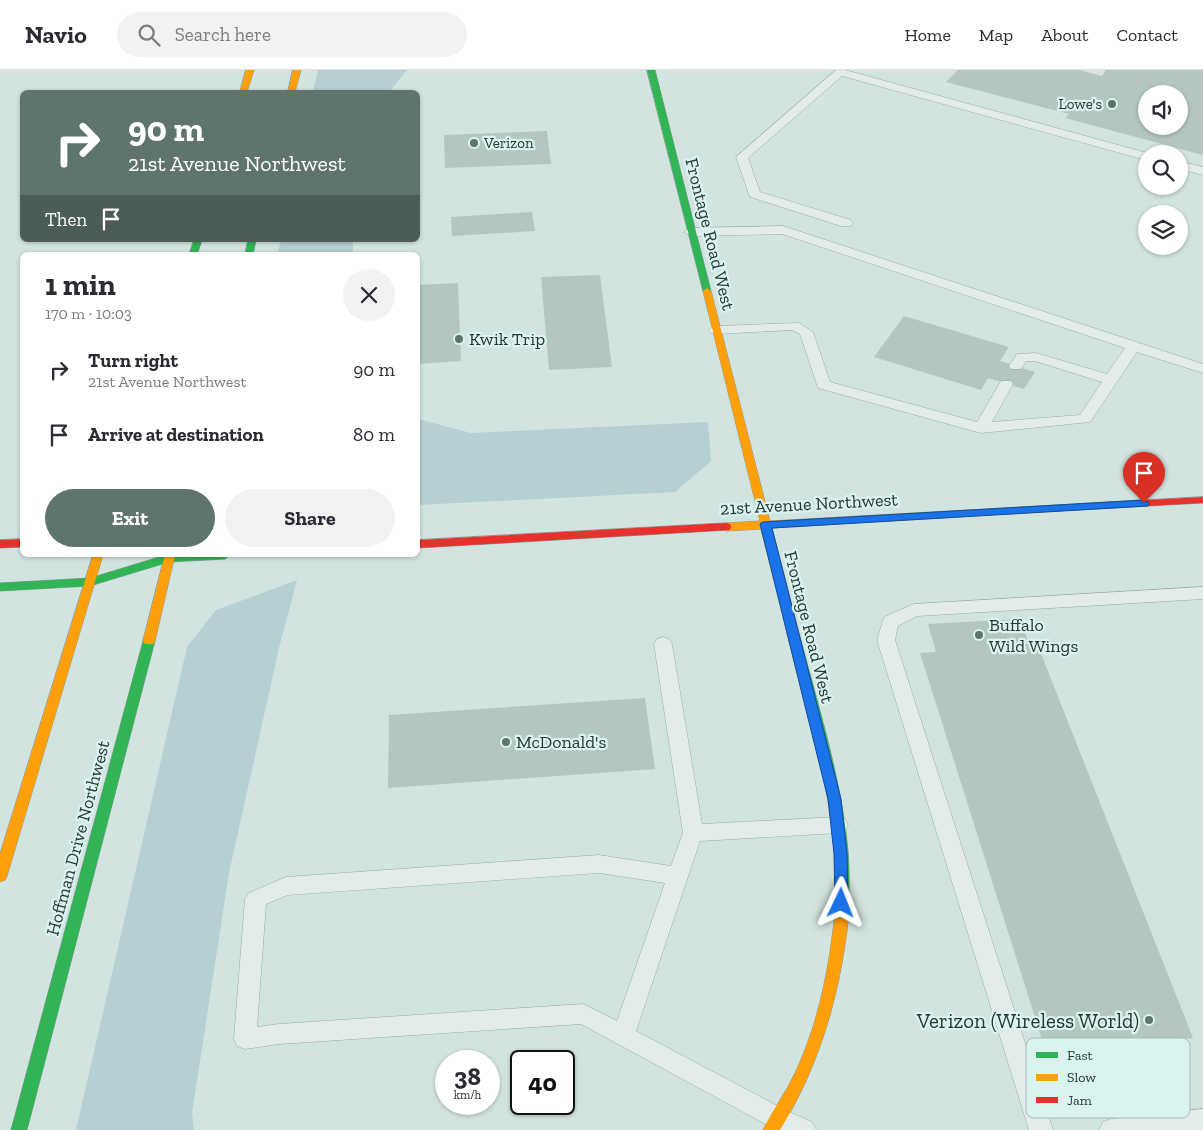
<!DOCTYPE html>
<meta charset="utf-8">
<style>
body{margin:0;font-family:"Zilla Slab",serif;background:#f2f2f3;color:#2b2b33;height:100vh;display:flex;flex-direction:column;font-size:19px;white-space:nowrap}
*{box-sizing:border-box;margin:0}
p{font-size:16px;color:#7c7c81}
.icon{flex:none;width:28px;height:28px;fill:none;stroke:currentColor;stroke-width:2;stroke-linecap:round;stroke-linejoin:round}
.map{position:relative;flex:1;overflow:hidden}
.details{position:absolute;left:20px;top:182px;width:400px;height:305px;display:flex;flex-direction:column;background:#fff;border-radius:8px;box-shadow:0 1px 4px #0004}
.details>*{flex:none}
.top-card{position:absolute;left:20px;top:20px;width:400px;height:152px;border-radius:8px;box-shadow:0 1px 4px #0004;background:#60746e;color:#fff;overflow:hidden}
.controls{position:absolute;left:1138px;top:15px;display:grid;gap:10px}
.controls a{display:grid;place-items:center;width:50px;height:50px;border-radius:50%;background:#fff;box-shadow:0 1px 4px #0004;font-size:25px}
.speed{position:absolute;left:435px;top:980px;display:flex;gap:10px;font-size:25px;font-weight:700;text-align:center}
.speed>*{display:grid;place-content:center;width:65px;height:65px;border-radius:50%;background:#fff;box-shadow:0 1px 4px #0004;line-height:1}
.speed small{font-size:12px;font-weight:400}
.speed .limit{border:2px solid #111;border-radius:8px;background:#fff;color:#111}
.pin{position:absolute;display:grid;place-items:center;width:42px;height:42px;color:#fff;margin:-51px -21px;border-radius:50% 50% 50% 0;rotate:-45deg;box-shadow:0 0 5px #0007}
.pin .icon{rotate:45deg}
.me{position:absolute;width:55px;margin:-28px;rotate:2deg;stroke-linejoin:round;filter:drop-shadow(0 0 4px #0008)}
.turn{display:flex;align-items:center;gap:18px;height:105px;padding:0 25px;font-size:22px}
.turn .icon{width:65px;height:65px;stroke-width:2.5}
.turn b{display:block;font-size:35px;line-height:42px}
.then{display:flex;align-items:center;height:48px;padding:0 25px;background:#0003;gap:10px;font-size:19px}
.round{display:grid;place-items:center;flex:none;width:52px;height:52px;border-radius:26px;background:#f2f2f3}
.summary{display:flex;align-items:center;justify-content:space-between;height:85px;padding:0 25px}
h1{font-size:30px;font-weight:700;line-height:38px}
.button{display:flex;gap:10px;margin-top:auto;padding:10px 25px}
.button a{flex:1;height:58px;border-radius:30px;background:#60746e;color:#fff;font-size:20px;font-weight:700;line-height:58px;text-align:center}
.button a+a{background:#f2f2f3;color:#2b2b33}
ul{padding:0;list-style:none}
li{display:flex;align-items:center;gap:15px;height:65px;padding:0 25px}
li div{flex:1}
li b{display:block;font-size:19px}
li em{font-style:normal}
header{display:flex;align-items:center;gap:30px;box-sizing:border-box;height:70px;padding:0 25px;background:#fff;border-bottom:1px solid #e1e1e2}
header strong{font-size:24px}
nav{display:flex;gap:28px;margin-inline-start:auto;font-size:18px}
.search{width:350px;height:45px;background:#f2f2f3;display:flex;align-items:center;gap:12px;box-sizing:border-box;padding:0 18px;border-radius:28px;color:#7c7c81;font-size:19px}
.map>svg:first-child{display:block}
.green{fill:#b6cfd3}
.building{fill:#b3c7c0;fill-rule:evenodd}
.lines{fill:none;stroke-linecap:round;stroke-linejoin:round}
.lane-casing{stroke:#9aaaa5;stroke-width:1}
.fast-casing{stroke:#8a9995;stroke-width:1}
.slow-casing{stroke:#8a9995;stroke-width:1}
.jam-casing{stroke:#8a9995;stroke-width:1}
.lane{fill:#e3eceb;fill-rule:evenodd}
.fast{fill:#30b455;fill-rule:evenodd}
.slow{fill:#ff9f0a;fill-rule:evenodd}
.jam{fill:#e5322d;fill-rule:evenodd}
.route{fill:#1a73e8;stroke:#114b97}
.poi-dot{fill:#60746e;stroke:#daf3ef;stroke-width:2}
.labels{text-anchor:middle;dominant-baseline:central;stroke-width:4.5;stroke-linejoin:round;paint-order:stroke}
.far-poi-label{font-size:15px;fill:#233830;stroke:#daf3ef;text-anchor:end}
.street-label{font-size:18px;fill:#233830;stroke:#daf3ef}
.poi-label{font-size:18px;fill:#233830;stroke:#daf3ef;text-anchor:start}
.near-poi-label{font-size:21px;fill:#233830;stroke:#daf3ef;text-anchor:end}
.key{fill:#daf3ef;stroke:#a3bbb6;stroke-width:1}
.key-label{font-size:14px;fill:#233830}
</style>
<header>
<strong>Navio</strong>
<div class="search"><svg class="icon" aria-label="search" viewBox="0 0 24 24"><circle cx="10" cy="10" r="6"/><path d="M15 15l6 6"/></svg>Search here</div>
<nav><a>Home</a><a>Map</a><a>About</a><a>Contact</a></nav>
</header>
<div class="map">
<svg width="1203" height="1060" viewBox="0 0 1203 1060">
<rect width="100%" height="100%" fill="#d2e4e0"/>
<path class="green" d="M318 0H407L389 22H313Z
M281 170H353V185H277Z
M418 349 471 363 708 352 711 391 675 422 418 435Z
M297 510 279 578 229 803 192 1043 194 1060H76L187 577 216 540Z"/>
<path class="building" d="M958 0H1079L1102 6 1106 0H1203V85L1065 48 1069 44 946 12ZM1146 24H1179V56H1146Z
M547 61 551 94 445 98 444 65Z
M532 142 535 161 452 166 451 147Z
M600 205 612 297 549 300 541 207Z
M458 213 461 291 418 294V215Z
M904 246 1009 277 1000 291 1035 302 1024 319 988 308 981 320 874 287Z
M1020 549 1030 576H1038L1193 968 1045 979 920 583 936 582 928 554Z
M645 628 655 699 388 718 389 645Z"/>
<g class="lines">
<defs>
<path id="lane" d="M836 0H845L1151 84H1146V90L1142 89 842 6 748 88 760 122 851 150 853 153 851 156H841L750 127 736 87Z
M1179 91 1203 97V105L1179 99Z
M783 156 1203 294V303L1137 282 1090 352 981 363 818 318 800 264 792 260 716 264 711 263 709 260 711 257 716 256 799 253 813 262 830 312 977 352 1001 311H1011L1013 314 992 352 1080 345 1102 312 1035 291H1026L1021 299H1011L1009 296 1017 284 1036 283 1107 304 1125 278 782 164 691 166 684 162 691 158Z
M1203 517V529L917 546 898 556 895 570 1053 1060H1029L877 570 884 547 914 534Z
M663 567 669 569 672 574 702 754 838 747 845 749 848 755 845 761 838 763 700 771 636 961 787 1041 812 1052 816 1060H778L771 1057 581 954 279 974 245 979 237 976 234 969 245 829 249 823 286 807 599 785 671 796 683 763 654 574 657 569ZM599 803 665 813 617 951 583 934 279 954 257 957 266 834 288 825Z
M1203 1039V1060H1099L1103 1052 1111 1049Z"/>
<path id="fast" d="M647 0H655L711 221 710 223H704L703 221Z
M194 170H202L197 185H189Z
M248 170H256L253 185H245Z
M166 485H230L225 489 169 492 90 516 0 521V513L90 508Z
M793 559 799 563C817 632 839 700 847 771 850 795 849 819 849 843L847 847 842 849 837 847 835 843C836 819 836 795 834 771 826 700 805 632 787 563Z
M149 567 153 568 155 571 27 1060H11L143 571 145 568Z"/>
<path id="slow" d="M246 0H254L247 22H240Z
M293 0H301L295 22H288Z
M707 218 711 221 770 451 1075 434 1080 437 1075 440 772 458 799 563 793 567 789 566 761 459 726 461 721 457 726 453 760 451 703 221Z
M93 485H103L7 806 5 810 0 812V784Z
M165 485H175L155 571 153 574H145L143 571Z
M842 837 847 839 849 843C841 921 821 993 780 1060H763C772 1040 786 1023 795 1003 819 952 829 898 835 843L837 839Z"/>
<path id="jam" d="M1203 427V433L1075 440 1070 437 1075 434Z
M726 453 730 454 731 457 730 460 418 478V470Z
M22 469V477L0 478V470Z"/>
</defs>
<use href="#lane" class="lane-casing"/>
<use href="#fast" class="fast-casing"/>
<use href="#slow" class="slow-casing"/>
<use href="#jam" class="jam-casing"/>
<use href="#lane" class="lane"/>
<use href="#fast" class="fast"/>
<use href="#slow" class="slow"/>
<use href="#jam" class="jam"/>
</g>
<path class="route" d="M1144 430 1149 433 1148 436 772 458 841 729 847 784 848 833 846 837 841 839 837 837 835 833 834 784 828 729 760 454 762 452Z"/>
<g class="poi-dot">
<circle cx="1112" cy="34" r="5"/>
<circle cx="474" cy="73" r="5"/>
<circle cx="459" cy="269" r="5"/>
<circle cx="979" cy="565" r="5"/>
<circle cx="506" cy="672" r="5"/>
<circle cx="1149" cy="950" r="5"/>
</g>
<g class="labels">
<g class="far-poi-label">
<text x="1102" y="34">Lowe's</text>
<text x="484" y="73" text-anchor="start">Verizon</text>
</g>
<g class="street-label">
<text transform="translate(710 164) rotate(76)">Frontage Road West</text>
<text transform="translate(809 434) rotate(-3)">21st Avenue Northwest</text>
<text transform="translate(809 557) rotate(76)">Frontage Road West</text>
<text transform="translate(78 768) rotate(-75)">Hoffman Drive Northwest</text>
</g>
<g class="poi-label">
<text x="469" y="269">Kwik Trip</text>
<text x="989" y="555">Buffalo<tspan x="989" dy="21">Wild Wings</tspan></text>
<text x="516" y="672">McDonald's</text>
</g>
<g class="near-poi-label">
<text x="1139" y="950">Verizon (Wireless World)</text>
</g>
</g>
<rect x="1026" y="968" width="164" height="80" rx="8" class="key"/>
<rect x="1036" y="982" width="22" height="6" fill="#30b455"/>
<rect x="1036" y="1004" width="22" height="7" fill="#ff9f0a"/>
<rect x="1036" y="1027" width="22" height="6" fill="#e5322d"/>
<g class="key-label">
<text x="1067" y="990">Fast</text>
<text x="1067" y="1012">Slow</text>
<text x="1067" y="1035">Jam</text>
</g>
</svg>
<div class="controls">
<a><svg class="icon" aria-label="sound" viewBox="0 0 24 24"><path d="M4 9h4l5-4v14l-5-4H4zM17 9q2 3 0 6"/></svg></a>
<a><svg class="icon" aria-label="search" viewBox="0 0 24 24"><circle cx="10" cy="10" r="6"/><path d="M15 15l6 6"/></svg></a>
<a><svg class="icon" aria-label="layers" viewBox="0 0 24 24"><path d="M12 4l9 5-9 5-9-5zM3 14l9 5 9-5"/></svg></a>
</div>
<div class="speed"><div>38<small>km/h</small></div><div class="limit">40</div></div>
<div class="pin" style="left:1144px;top:433px;background:#d93025"><svg class="icon" aria-label="arrive" viewBox="0 0 24 24"><path d="M6 21V4h12l-3 4 3 4H6"/></svg></div>
<svg class="me" style="left:841px;top:833px" viewBox="-20 -20 40 40"><path d="M0-17L14 15 0 8-14 15z" fill="#1a73e8" stroke="#fff" stroke-width="4"/></svg>
<div class="top-card">
<div class="turn"><svg class="icon" aria-label="right" viewBox="0 0 24 24"><path d="M7 20v-9h11M14 6l5 5-5 5"/></svg><div><b>90 m</b>21st Avenue Northwest</div></div>
<div class="then">Then<svg class="icon" aria-label="arrive" viewBox="0 0 24 24"><path d="M6 21V4h12l-3 4 3 4H6"/></svg></div>
</div>
<section class="details">
<div class="summary"><div><h1>1 min</h1><p>170 m · 10:03</p></div><a class="round"><svg class="icon" aria-label="close" viewBox="0 0 24 24"><path d="M6 6l12 12M18 6L6 18"/></svg></a></div>
<ul>
<li><svg class="icon" aria-label="right" viewBox="0 0 24 24"><path d="M7 20v-9h11M14 6l5 5-5 5"/></svg><div><b>Turn right</b><p>21st Avenue Northwest</p></div><em>90 m</em></li>
<li><svg class="icon" aria-label="arrive" viewBox="0 0 24 24"><path d="M6 21V4h12l-3 4 3 4H6"/></svg><div><b>Arrive at destination</b></div><em>80 m</em></li>
</ul>
<div class="button"><a>Exit</a><a>Share</a></div>
</section>
</div>
